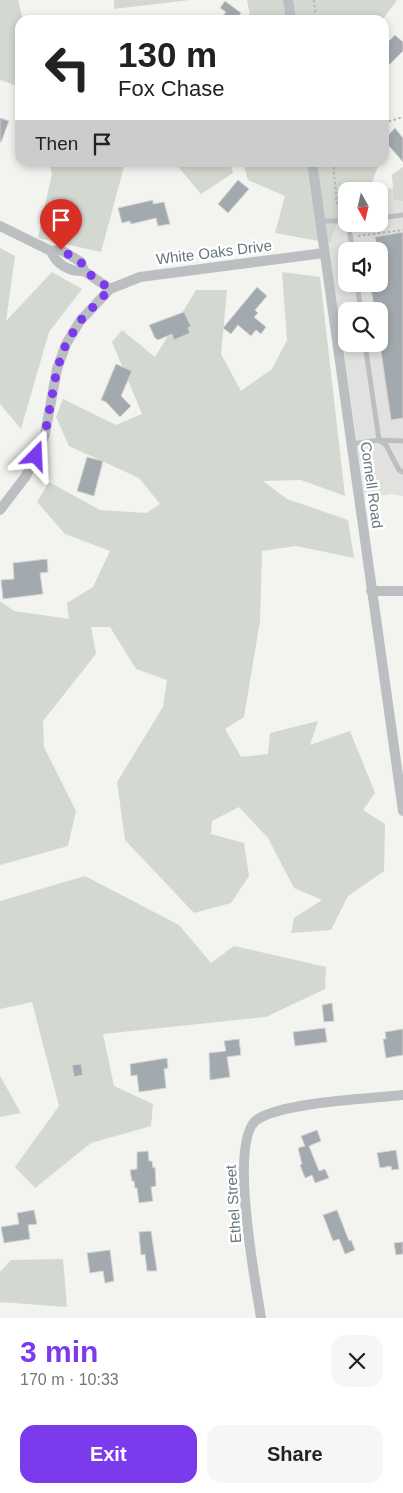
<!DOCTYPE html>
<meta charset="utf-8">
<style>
body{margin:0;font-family:Helvetica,sans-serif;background:#f6f6f6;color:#222;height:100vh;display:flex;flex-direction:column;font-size:19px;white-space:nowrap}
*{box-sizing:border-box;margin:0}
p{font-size:16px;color:#767676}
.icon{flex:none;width:28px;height:28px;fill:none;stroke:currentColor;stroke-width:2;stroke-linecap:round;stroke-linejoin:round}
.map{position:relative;height:1318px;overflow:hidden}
.sheet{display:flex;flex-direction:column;background:#fff;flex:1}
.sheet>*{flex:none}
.banner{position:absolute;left:15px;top:15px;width:374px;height:152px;border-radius:15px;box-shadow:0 2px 8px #0003;background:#fff;color:#222;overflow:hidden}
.needle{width:32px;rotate:172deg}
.controls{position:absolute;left:338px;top:182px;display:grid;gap:10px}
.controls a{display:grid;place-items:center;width:50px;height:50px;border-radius:10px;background:#fff;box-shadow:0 2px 8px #0003;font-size:25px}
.pin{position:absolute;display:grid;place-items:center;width:42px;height:42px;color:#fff;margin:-51px -21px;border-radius:50% 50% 50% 0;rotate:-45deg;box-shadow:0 0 5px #0007}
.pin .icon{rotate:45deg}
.me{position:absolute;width:55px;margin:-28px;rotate:21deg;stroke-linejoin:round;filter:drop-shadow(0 0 4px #0008)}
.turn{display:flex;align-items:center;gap:18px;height:105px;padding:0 20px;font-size:22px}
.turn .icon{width:65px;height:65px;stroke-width:2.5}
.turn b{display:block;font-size:35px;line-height:42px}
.then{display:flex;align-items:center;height:48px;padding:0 20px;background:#0003;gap:10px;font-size:19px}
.round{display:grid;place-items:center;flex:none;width:52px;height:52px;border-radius:15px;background:#f6f6f6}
.overview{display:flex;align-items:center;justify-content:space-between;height:85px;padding:0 20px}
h1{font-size:30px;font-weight:700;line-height:38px;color:#7c3aed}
.primary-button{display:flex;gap:10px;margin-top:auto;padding:10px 20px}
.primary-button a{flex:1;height:58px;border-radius:15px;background:#7c3aed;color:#fff;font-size:20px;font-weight:700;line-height:58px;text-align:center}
.primary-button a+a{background:#f6f6f6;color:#222}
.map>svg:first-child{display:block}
.built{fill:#e1e2e0;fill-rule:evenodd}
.green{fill:#d3d8d0}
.building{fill:#a3aaaf;stroke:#d5d4d3}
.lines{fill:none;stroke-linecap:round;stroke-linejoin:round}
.path{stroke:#b5b8ba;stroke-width:2;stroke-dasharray:2.5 2.5;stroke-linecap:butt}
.service{stroke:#bbbfc2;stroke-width:5}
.minor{stroke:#bbbfc2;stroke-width:10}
.route{stroke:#7c3aed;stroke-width:9;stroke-dasharray:0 16.2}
.labels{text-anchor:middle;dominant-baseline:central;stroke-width:5;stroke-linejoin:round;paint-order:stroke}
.street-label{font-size:15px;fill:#66757e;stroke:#fff}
</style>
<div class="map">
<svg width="403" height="1318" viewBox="0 0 403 1318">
<rect width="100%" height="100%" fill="#f3f3f0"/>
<path class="built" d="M403 187V496L391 494 365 498 322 198 346 195V224H379V191H371ZM346 251H379V284H346ZM346 311H379V344H346Z"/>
<path class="green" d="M0 0H18L23 20H20V87L0 80Z
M114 0H190L114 9Z
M247 0H396V2L382 20H251Z
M49 163H125L101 252 38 238 52 173Z
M175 163H230L233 173 201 194Z
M243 163H379L369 191H346V205L342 207 330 243 275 233 285 196 248 180Z
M403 167V201L394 200 392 175Z
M0 248 15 256 6 321 52 272 82 289 49 332 21 429 0 404Z
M282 272 320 277 345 496 301 480 263 481 287 499 348 520 354 558 296 546 262 551 260 621 244 717 225 729 241 757 268 754 270 733 318 721 310 745 350 731 375 793 363 810 385 824 384 871 348 896 331 930 291 933 294 918 322 900 294 888 268 838 239 807 212 821 211 834 244 843 249 876 231 903 194 913 125 840 117 782 163 707 167 680 136 669 110 627H91L96 654 43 721 44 747 76 811 68 846 0 865V601L14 611 69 619 67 603 93 587 110 551 65 534 37 502 49 482 100 510 146 513 160 504 139 478 69 446 56 417 63 399 116 425 142 414 112 342 122 330 155 357 196 290H227L221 354 241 391 272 369 287 340Z
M85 876 179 925 211 963 234 946 326 967 325 989 266 1017 103 1034 114 1086 153 1104 151 1126 91 1143 35 1188 15 1167 59 1106 32 1002 0 1009V901Z
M0 1076 21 1113 0 1117Z
M63 1259 67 1307 0 1302V1272L11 1260Z"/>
<path class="building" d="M225 1 241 13 235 20H220L226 12 220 8Z
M395 35 403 42V51L384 70V46Z
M0 118 9 121 1 142H0Z
M395 128 403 138V162L384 140Z
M238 180 249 189 228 213 218 204Z
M153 200V204L164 202 170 224 158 226 156 218 131 224 130 221 122 223 118 208Z
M403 232V418L391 420 379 338V311H375L370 284H379V251H377L375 237Z
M257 287 267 296 255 310 258 313 254 317 266 327 261 334 256 330 251 336 238 325 231 334 223 328Z
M184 312 191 326 188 328 190 333 174 340 172 334 158 340 155 338 149 325Z
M116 364 132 371 121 396 131 406 120 417 106 402 101 400Z
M87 457 103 461 94 496 77 491Z
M47 559 48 572 40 573 43 594 3 599 1 580 14 579 13 563Z
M332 1003 334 1021 324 1022 322 1005Z
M325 1028 327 1042 295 1046 293 1032Z
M403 1029V1055L386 1058 383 1039H386L385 1032Z
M239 1039 241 1055 227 1057 230 1077 210 1080 209 1053 226 1051 224 1041Z
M167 1058 168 1068 164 1069 166 1088 139 1092 137 1075 131 1076 130 1064Z
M81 1064 83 1075 74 1077 72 1065Z
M317 1130 321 1141 309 1146 319 1171 325 1169 329 1178 315 1183 312 1175 305 1178 300 1165 302 1164 298 1148 305 1146 301 1136Z
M396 1150 399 1169 392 1170 391 1166 380 1168 377 1153Z
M148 1151 149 1161H152L153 1168 155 1167 156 1186 151 1187 153 1201 139 1203 137 1188H135L134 1181H132L130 1170 137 1169V1152Z
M34 1210 37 1224 28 1225 30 1239 4 1243 1 1227 19 1224 17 1213Z
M337 1210 349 1241 351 1240 355 1250 345 1254 339 1239 333 1241 323 1215Z
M151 1231 157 1271H147L145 1254 141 1255 139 1232Z
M403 1242V1254L396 1255 394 1243Z
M110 1250 114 1281 105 1283 103 1271 90 1273 87 1253Z"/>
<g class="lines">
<path class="path" d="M314 0 316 20
M384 123 403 117
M333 162 337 205 346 209
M358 236 403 230"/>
<path class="service" d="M379 218 403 215
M320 221H346
M348 224 353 251
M357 284 361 311
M365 344 379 440 386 445 399 470 403 472
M352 444 379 440 403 441"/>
<path class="minor" d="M288 0 291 20
M312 162 403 811
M0 226 51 251 61 250 81 262 84 271 110 289
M51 251C56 264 69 272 84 271
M0 510 26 476 36 456 45 434 57 369 66 344 80 321 110 289 140 277 324 253
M371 591H403
M261 1318C256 1284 227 1137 258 1119 285 1102 368 1099 403 1095"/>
</g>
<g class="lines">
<path class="route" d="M36 456 45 434 57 369 66 344 80 321 110 289 84 270 81 262 61 250"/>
</g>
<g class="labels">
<g class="street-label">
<text transform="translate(214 252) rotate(-7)">White Oaks Drive</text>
<text transform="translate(372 485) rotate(82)">Cornell Road</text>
<text transform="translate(233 1204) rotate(-94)">Ethel Street</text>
</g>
</g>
</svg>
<div class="controls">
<a><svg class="needle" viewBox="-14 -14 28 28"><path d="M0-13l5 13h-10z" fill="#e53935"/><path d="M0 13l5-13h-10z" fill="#767676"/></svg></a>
<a><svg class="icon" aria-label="sound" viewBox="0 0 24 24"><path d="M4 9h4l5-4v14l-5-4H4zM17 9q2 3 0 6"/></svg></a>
<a><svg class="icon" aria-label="search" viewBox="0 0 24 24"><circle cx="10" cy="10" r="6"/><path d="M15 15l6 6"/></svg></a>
</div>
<div class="pin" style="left:61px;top:250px;background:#d93025"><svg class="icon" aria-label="arrive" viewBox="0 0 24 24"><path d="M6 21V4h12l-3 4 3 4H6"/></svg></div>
<svg class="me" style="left:36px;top:456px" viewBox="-20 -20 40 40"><path d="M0-17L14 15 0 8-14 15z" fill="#7c3aed" stroke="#fff" stroke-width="4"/></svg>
<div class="banner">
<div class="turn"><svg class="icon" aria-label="left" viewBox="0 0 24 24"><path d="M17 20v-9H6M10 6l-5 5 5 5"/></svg><div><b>130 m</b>Fox Chase</div></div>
<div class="then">Then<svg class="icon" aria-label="arrive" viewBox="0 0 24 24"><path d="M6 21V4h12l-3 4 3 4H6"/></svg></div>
</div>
</div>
<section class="sheet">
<div class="overview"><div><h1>3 min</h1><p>170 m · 10:33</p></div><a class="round"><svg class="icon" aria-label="close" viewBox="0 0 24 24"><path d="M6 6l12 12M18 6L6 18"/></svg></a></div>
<div class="primary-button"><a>Exit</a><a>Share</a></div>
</section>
